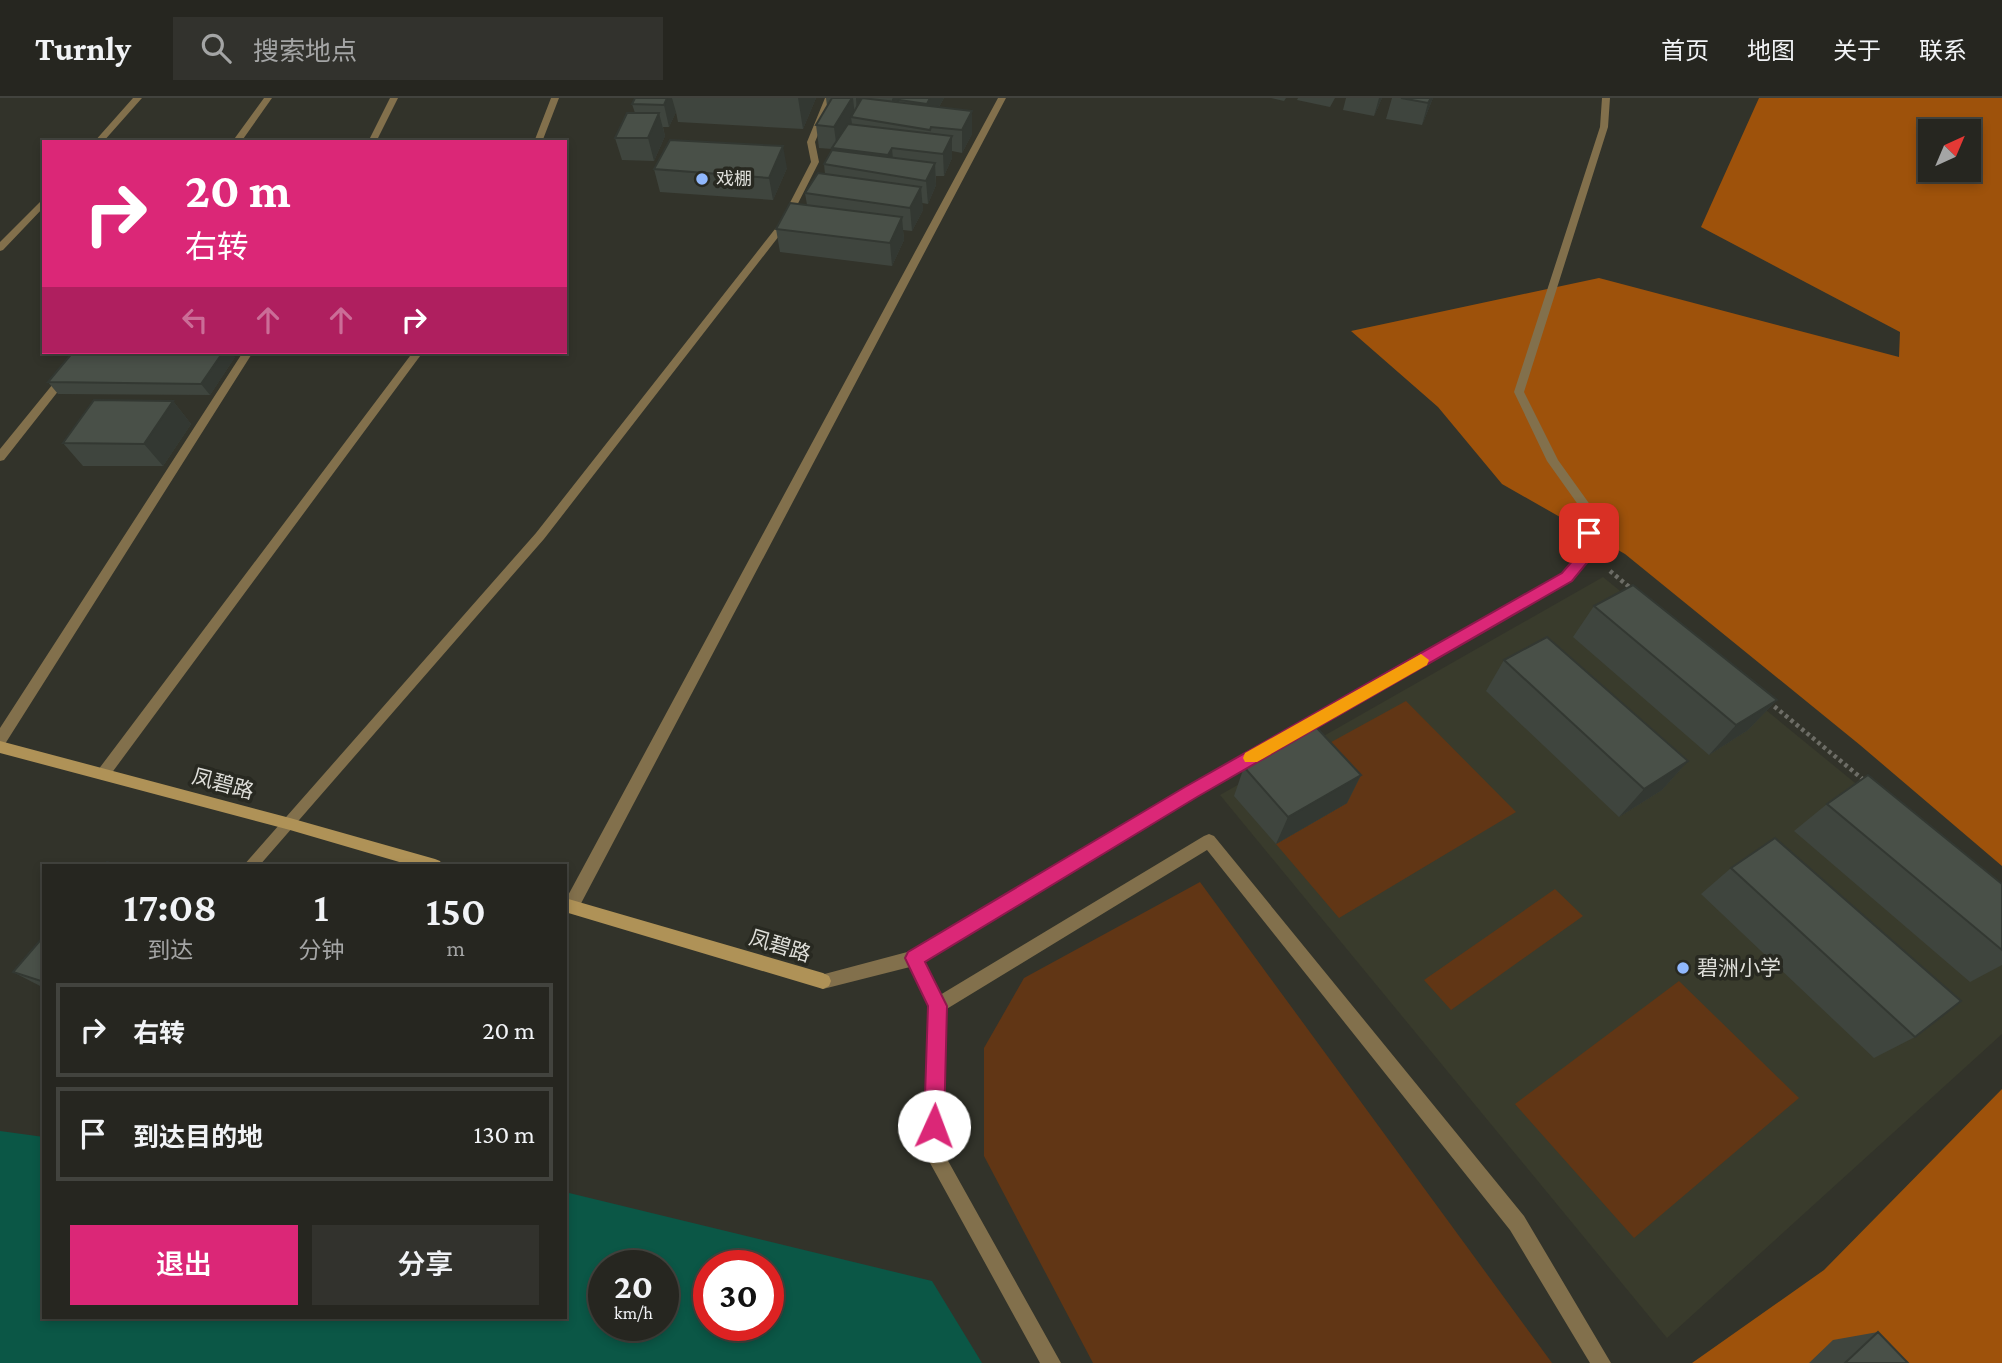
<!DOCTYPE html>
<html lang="zh">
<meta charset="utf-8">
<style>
body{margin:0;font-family:"Crimson Pro","Noto Sans SC",serif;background:#32322d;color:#f1f3f6;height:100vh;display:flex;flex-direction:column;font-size:26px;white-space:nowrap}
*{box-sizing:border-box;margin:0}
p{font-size:23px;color:#a4a5a5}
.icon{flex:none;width:38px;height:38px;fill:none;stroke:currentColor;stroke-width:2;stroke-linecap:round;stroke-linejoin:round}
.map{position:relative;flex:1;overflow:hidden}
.drawer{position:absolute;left:42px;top:766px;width:525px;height:455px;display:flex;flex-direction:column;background:#262620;border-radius:0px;box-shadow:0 4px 10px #0003,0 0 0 2px #42433e}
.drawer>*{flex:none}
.top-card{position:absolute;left:42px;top:42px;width:525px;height:214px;border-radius:0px;box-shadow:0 4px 10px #0003,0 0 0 2px #42433e;background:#db2777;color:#fff;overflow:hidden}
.needle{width:46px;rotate:44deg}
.controls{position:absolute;left:1918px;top:21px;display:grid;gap:14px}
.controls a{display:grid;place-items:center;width:63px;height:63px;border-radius:0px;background:#262620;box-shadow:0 4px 10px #0003,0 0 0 2px #42433e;font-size:35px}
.speed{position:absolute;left:588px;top:1152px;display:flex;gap:14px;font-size:35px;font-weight:700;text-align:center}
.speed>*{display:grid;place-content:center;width:91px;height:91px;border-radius:50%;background:#262620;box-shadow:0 4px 10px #0003,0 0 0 2px #42433e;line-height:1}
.speed small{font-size:18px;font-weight:400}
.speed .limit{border:10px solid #d22;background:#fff;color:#111}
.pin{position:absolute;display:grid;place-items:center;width:60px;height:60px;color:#fff;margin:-30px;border-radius:14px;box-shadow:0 4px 10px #0006}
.me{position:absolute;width:77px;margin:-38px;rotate:2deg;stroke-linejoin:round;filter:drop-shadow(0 0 5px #0008)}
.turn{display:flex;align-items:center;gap:24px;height:147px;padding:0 28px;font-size:32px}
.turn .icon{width:91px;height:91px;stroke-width:2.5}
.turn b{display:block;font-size:49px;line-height:60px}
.lanes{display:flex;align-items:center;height:66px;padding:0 28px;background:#0003;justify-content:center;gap:35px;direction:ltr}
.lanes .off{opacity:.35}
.eta{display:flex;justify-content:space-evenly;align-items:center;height:119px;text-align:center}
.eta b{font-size:42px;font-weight:600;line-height:49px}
.cta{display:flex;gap:14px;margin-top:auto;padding:14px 28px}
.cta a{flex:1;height:80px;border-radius:0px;background:#db2777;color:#fff;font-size:28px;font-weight:600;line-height:80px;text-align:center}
.cta a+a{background:#32322d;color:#f1f3f6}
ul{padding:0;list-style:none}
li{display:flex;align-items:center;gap:21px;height:94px;margin:0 14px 10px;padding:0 14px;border:4px solid #42433e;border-radius:0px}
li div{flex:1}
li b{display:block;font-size:26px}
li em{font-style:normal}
header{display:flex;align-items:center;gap:42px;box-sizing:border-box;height:98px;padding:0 35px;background:#262620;border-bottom:2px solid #42433e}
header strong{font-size:33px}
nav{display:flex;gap:38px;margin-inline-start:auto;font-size:24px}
.search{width:490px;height:63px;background:#32322d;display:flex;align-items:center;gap:18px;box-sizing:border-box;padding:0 24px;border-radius:0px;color:#a4a5a5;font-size:26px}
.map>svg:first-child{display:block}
.built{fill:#393b2c}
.green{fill:#613615}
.forest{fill:#9e520b;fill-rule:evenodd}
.water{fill:#0b5746;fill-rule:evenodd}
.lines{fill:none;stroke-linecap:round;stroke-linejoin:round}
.path{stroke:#6d6d66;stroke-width:4.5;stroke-dasharray:3.5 3.5;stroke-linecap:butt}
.service{fill:#82704c;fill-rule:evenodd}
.minor{fill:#82704c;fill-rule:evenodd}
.secondary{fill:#af9257;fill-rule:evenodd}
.wall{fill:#3f453e}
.shaded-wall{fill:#333832}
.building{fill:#495048;stroke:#333832;stroke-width:2}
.route{fill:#db2777;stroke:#8e194d;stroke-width:2}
.slow{fill:#f59e0b}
.poi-dot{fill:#90b8fd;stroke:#282921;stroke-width:2.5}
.labels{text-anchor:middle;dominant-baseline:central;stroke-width:7;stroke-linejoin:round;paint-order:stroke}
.far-poi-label{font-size:18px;fill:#dfdfda;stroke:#282921;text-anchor:start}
.street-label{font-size:21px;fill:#dfdfda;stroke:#282921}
.poi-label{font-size:21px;fill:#dfdfda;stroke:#282921;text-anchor:start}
</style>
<header>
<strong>Turnly</strong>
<div class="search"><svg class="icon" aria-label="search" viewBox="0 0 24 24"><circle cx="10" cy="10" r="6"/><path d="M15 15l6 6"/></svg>搜索地点</div>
<nav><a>首页</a><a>地图</a><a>关于</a><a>联系</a></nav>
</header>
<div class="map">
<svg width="2002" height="1265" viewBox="0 0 2002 1265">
<rect width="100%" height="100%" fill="#32332a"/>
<path class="built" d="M1603 479 2002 805V936L1667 1240 1220 697Z"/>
<path class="green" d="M1406 603 1516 714 1339 820 1276 746 1347 705 1304 659Z
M1200 784 1552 1265H1093L984 1058V950L1024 880Z
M1555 791 1583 818 1451 912 1424 882Z
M1679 883 1799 1000 1634 1140 1515 1006Z"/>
<path class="forest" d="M1759 0H2002V768L1860 647 1625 456 1502 386 1438 309 1351 233 1599 180 1899 259 1900 234 1701 129ZM1930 33H1969V72H1930Z
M2002 991V1265H1692L1824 1172Z"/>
<path class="water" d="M0 1033 44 1039V1220H565V1094L932 1183 982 1265H0ZM604 1167H663V1227H604ZM709 1167H768V1227H709Z"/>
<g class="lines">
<path class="path" d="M1610 473 1633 492
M1769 604 1865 683"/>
<path class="service" d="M133 0H142L103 44H94Z
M264 0H272L241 44H232Z
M390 0H398L376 44H368Z
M551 0H559L542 44H534Z
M998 0H1006L577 813 571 815 565 813V803Z
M44 100V109L3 152 0 153V144Z
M79 254H89L4 362 0 363V351Z
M243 254H253L5 646 0 648V630Z
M413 254H423L108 680 103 682 98 680 96 676 98 672Z"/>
<path class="minor" d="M825 0H833L815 44 819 64 786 129 544 441 259 768H243L536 435 779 126 811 64 807 44Z
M1602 0H1610L1608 29 1524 294 1558 362 1596 415 1594 455 1571 482 1196 698 924 863 940 897 1204 738 1209 736 1214 738 1524 1118 1611 1265H1590L1510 1132 1207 752 945 912 942 1052 1061 1265H1040L924 1054 929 908 910 869 823 891 817 888 815 883 817 878 911 853 1186 690 1563 476 1582 454 1584 415 1547 363 1514 294 1600 29Z"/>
<path class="secondary" d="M0 643 290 720 435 761 440 763 443 768H413L290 732 0 655Z
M565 800 823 875 829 878 831 883 829 888 823 891 565 814Z"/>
</g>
<path class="wall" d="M635 0H816L803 31 678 24 676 14 669 29H663L665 38 654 63 622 62 615 40 635 15 632 6Z
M826 0H944L939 9 972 36 962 55 952 53V60L944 78H936V87L928 106 922 105 923 112 912 133 903 132 904 142 892 168 780 154 776 131 807 107 805 95 825 76 824 66 832 51 819 50 816 27 827 8Z
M1271 0H1286L1284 3Z
M1298 0H1335L1330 9 1297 2Z
M1346 0H1382L1374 18 1343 12Z
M1392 0H1433L1422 27 1386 21Z
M787 70 773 102 660 94 654 71Z
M235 259 210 297 58 296 48 284Z
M173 303 191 326 163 368H83L63 345Z
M1594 508 1777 602 1748 632 1709 657 1573 539Z
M1504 562 1688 663 1662 692 1619 719 1486 593Z
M1244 669 1361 677 1347 705 1276 746 1234 698Z
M1827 706 2002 786V867L1970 884 1794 733Z
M1731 770 1915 939 1874 960 1701 796Z
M44 838V890L13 874Z
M1878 1234 1908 1265H1809L1833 1242Z"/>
<path class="shaded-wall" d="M667 0H672L676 14 669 29 664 7Z
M798 0H816L803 31Z
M852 0H853L855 19H851L852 26 837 52 834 29Z
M856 0H863L857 18Z
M893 0H907L899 2 900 14 894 24 892 1Z
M930 0H944L928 28 927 6Z
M1379 0H1382L1374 18Z
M1431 0H1433L1422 27 1428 5Z
M972 13V36L962 55V32Z
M659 15 665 38 654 63 648 40Z
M952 38V60L944 78 943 56Z
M783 48 787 70 773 102 769 80Z
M892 50 894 73 890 77 888 57Z
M935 65 936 87 928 106 926 83Z
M921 89 923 112 912 133 910 110Z
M902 119 904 142 892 168 890 145Z
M223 254H231L235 259 210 297 201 286Z
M173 303 191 326 163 368 144 346Z
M1777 602 1748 632 1709 657 1736 627Z
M1688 663 1662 692 1619 719 1644 691Z
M1361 677 1347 705 1276 746 1288 719Z"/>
<path class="building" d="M635 0H667L664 7 632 6Z
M832 0H852L834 29 816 27Z
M862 0 972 13 962 32 931 29 930 32 851 19Z
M900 0H930L927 6 899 2Z
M1401 0H1431L1428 5Z
M627 15H659L648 40H615Z
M848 26 952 38 943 56 892 50 888 57 832 50Z
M670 42 783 48 769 80 654 71Z
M832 52 935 65 926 83 824 66Z
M818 75 921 89 910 110 805 95Z
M790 105 902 119 890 145 776 131Z
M73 254H223L201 286 48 284Z
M94 302 173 303 144 346 63 345Z
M1633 487 1777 602 1736 627 1594 508Z
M1547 539 1688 663 1644 691 1504 562Z
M1316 629 1361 677 1288 719 1244 669Z
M1868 677 2002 786V852L1827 706Z
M1775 740 1961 903 1915 939 1731 770Z
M107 764 120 768H103Z
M44 838V884L13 874Z
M1878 1234 1908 1265H1845Z"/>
<path class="route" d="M1589 430 1596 435 1595 455 1572 483 1197 699 925 864 947 908 944 1028 941 1035 934 1038 927 1035 924 1028 928 908 905 860 908 854 1185 689 1562 475 1581 453 1582 435Z"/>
<path class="slow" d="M1421 556 1429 562 1427 567 1257 664H1245L1243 660 1245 655Z"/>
<g class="poi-dot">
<circle cx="702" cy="81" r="7"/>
<circle cx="1683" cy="870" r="7"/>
</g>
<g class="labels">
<g class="far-poi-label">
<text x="716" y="81">戏棚</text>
</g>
<g class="street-label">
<text transform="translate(223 686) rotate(15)">凤碧路</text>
<text transform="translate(780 848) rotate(17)">凤碧路</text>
</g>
<g class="poi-label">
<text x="1697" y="870">碧洲小学</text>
</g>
</g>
</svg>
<div class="controls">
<a><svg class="needle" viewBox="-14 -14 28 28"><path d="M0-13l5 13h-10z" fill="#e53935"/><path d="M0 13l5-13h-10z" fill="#a4a5a5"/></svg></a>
</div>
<div class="speed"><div>20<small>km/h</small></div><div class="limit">30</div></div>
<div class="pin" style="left:1589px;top:435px;background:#d93025"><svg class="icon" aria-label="arrive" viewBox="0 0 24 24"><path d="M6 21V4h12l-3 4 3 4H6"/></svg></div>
<svg class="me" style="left:934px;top:1028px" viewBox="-20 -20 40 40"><circle r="19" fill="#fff"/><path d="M0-13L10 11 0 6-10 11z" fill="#db2777"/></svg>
<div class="top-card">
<div class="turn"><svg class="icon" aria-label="right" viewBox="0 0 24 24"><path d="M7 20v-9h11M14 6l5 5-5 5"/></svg><div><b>20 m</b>右转</div></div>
<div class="lanes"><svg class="icon off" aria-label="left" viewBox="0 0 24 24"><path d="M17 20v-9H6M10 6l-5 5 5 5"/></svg><svg class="icon off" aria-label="ahead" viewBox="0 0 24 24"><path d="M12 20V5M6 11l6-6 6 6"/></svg><svg class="icon off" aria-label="ahead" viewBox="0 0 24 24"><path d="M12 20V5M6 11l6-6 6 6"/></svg><svg class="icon" aria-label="right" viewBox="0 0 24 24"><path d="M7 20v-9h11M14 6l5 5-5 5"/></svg></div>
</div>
<section class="drawer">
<div class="eta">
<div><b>17:08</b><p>到达</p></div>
<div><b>1</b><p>分钟</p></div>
<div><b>150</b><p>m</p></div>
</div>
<ul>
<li><svg class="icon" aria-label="right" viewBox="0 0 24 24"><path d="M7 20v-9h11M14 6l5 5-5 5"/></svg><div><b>右转</b></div><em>20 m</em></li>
<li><svg class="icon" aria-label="arrive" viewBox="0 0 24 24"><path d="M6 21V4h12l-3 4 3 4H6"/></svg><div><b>到达目的地</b></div><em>130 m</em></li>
</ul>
<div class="cta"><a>退出</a><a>分享</a></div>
</section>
</div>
